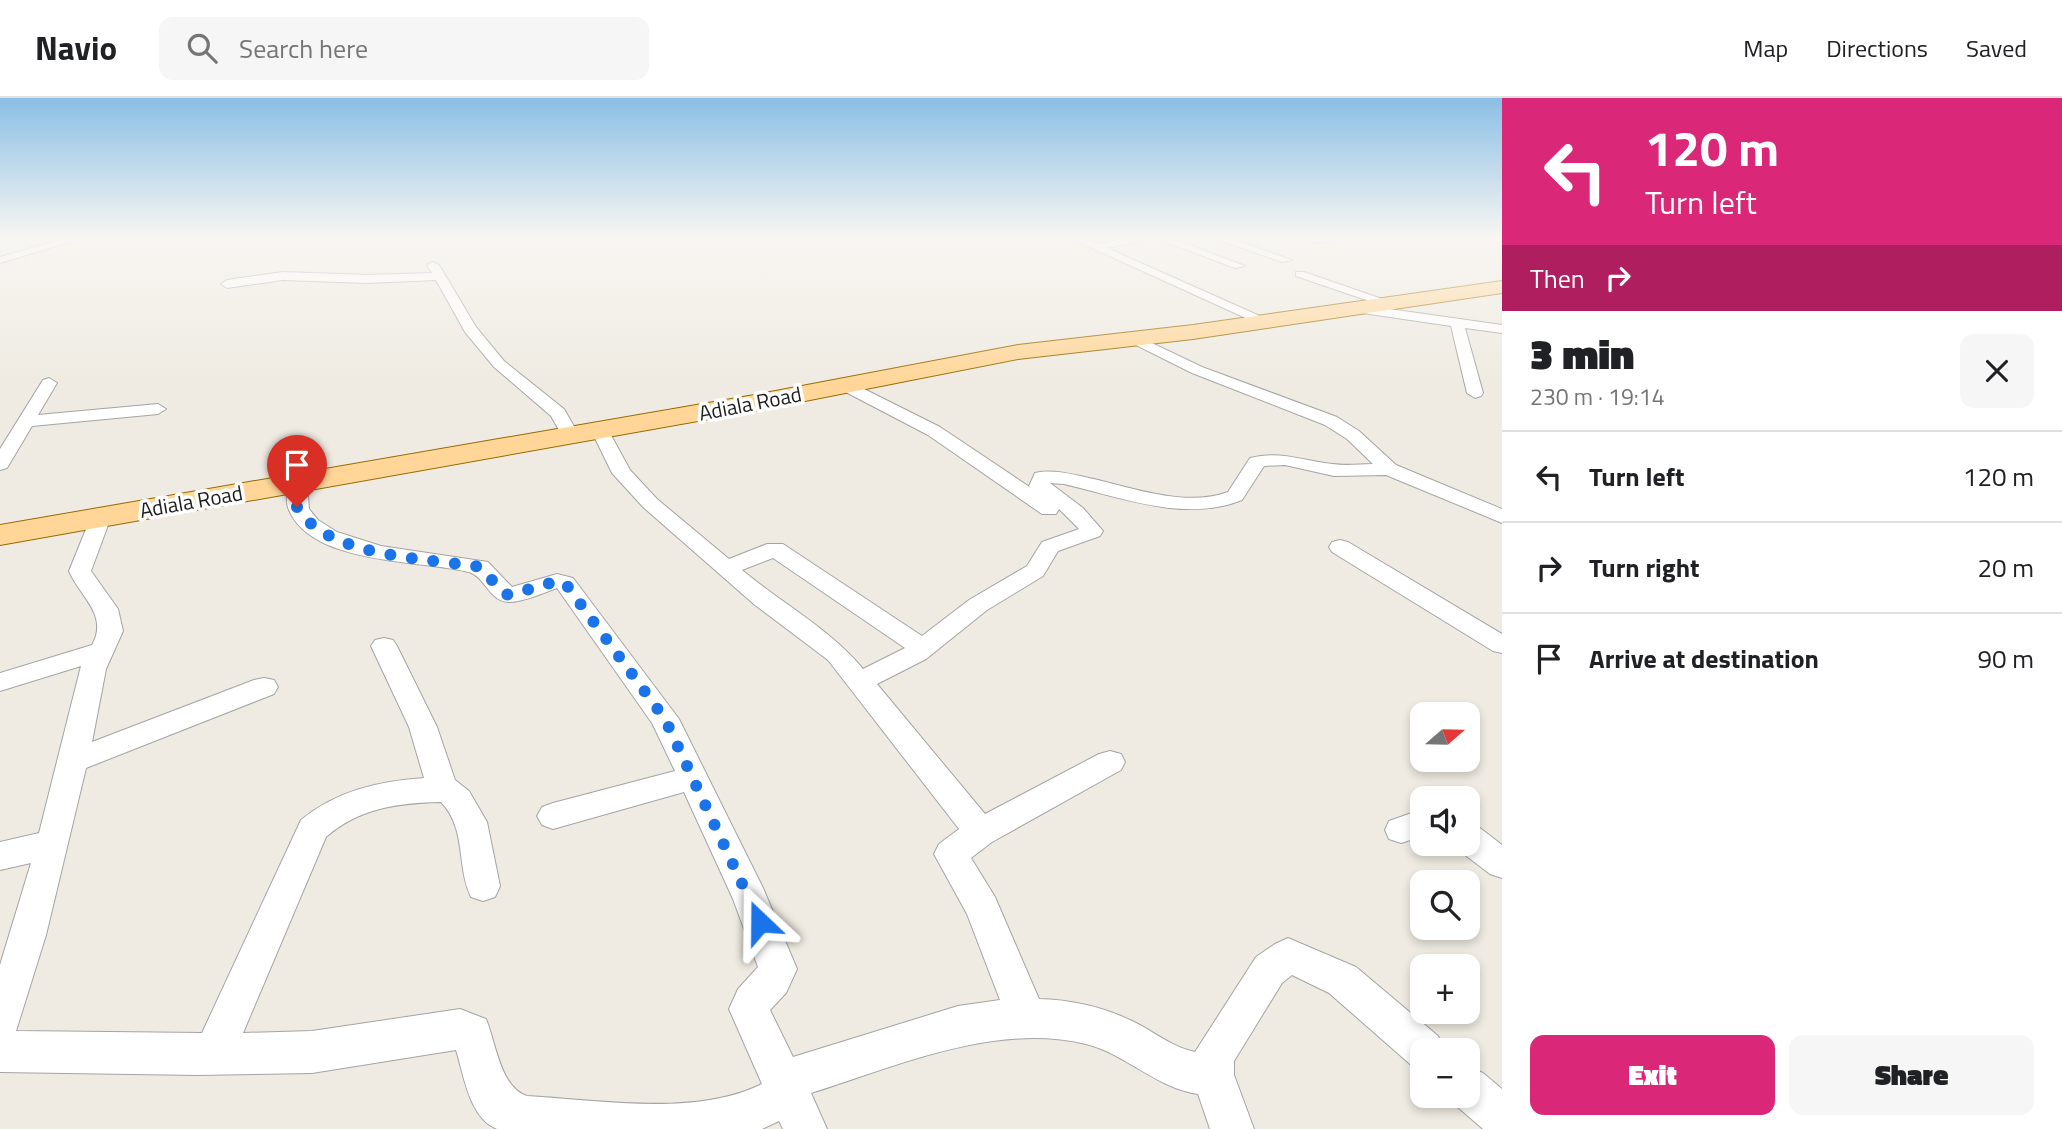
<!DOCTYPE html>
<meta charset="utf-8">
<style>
body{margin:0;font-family:"Titillium Web",sans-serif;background:#f6f6f6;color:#202124;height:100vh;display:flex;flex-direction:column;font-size:26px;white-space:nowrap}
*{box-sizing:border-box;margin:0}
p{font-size:23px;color:#757577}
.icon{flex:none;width:38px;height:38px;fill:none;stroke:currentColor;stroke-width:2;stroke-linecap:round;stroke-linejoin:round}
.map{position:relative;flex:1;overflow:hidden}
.panel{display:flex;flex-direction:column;background:#fff;width:560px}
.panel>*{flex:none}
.banner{background:#db2777;color:#fff;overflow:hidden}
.needle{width:46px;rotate:70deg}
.tools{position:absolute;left:1410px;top:604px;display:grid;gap:14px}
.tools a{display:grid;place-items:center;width:70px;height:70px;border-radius:14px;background:#fff;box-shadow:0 4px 10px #0003;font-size:35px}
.pin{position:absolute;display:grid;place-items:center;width:60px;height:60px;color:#fff;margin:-72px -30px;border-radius:50% 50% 50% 0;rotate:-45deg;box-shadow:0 0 7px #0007}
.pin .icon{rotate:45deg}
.me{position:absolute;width:77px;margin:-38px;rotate:337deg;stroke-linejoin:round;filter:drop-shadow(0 0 5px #0008)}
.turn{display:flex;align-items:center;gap:24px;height:147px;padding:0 28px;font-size:32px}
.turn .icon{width:91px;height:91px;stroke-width:2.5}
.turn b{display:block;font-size:49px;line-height:60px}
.then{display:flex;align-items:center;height:66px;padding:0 28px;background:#0003;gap:14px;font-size:26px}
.round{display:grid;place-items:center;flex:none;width:74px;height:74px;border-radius:14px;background:#f6f6f6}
.head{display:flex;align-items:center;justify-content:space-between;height:119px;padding:0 28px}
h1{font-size:42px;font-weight:800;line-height:52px}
.cta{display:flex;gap:14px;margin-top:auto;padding:14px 28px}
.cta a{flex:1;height:80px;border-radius:14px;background:#db2777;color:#fff;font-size:28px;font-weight:800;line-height:80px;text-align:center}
.cta a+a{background:#f6f6f6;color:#202124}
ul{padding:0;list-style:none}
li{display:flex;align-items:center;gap:21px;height:91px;padding:0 28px;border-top:2px solid #e0e0e0}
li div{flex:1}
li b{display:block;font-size:26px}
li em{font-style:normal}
header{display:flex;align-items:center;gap:42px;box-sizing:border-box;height:98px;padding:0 35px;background:#fff;border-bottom:2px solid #e0e0e0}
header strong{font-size:33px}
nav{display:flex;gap:38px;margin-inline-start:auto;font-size:24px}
.search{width:490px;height:63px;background:#f6f6f6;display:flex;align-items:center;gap:18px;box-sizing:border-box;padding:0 24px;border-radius:14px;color:#757577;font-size:26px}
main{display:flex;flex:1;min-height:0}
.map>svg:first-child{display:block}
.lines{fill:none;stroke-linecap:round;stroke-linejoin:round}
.minor-casing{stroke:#a4a4a4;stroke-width:2}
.primary-casing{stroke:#966b00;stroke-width:2}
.minor{fill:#fff;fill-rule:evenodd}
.primary{fill:#ffd697;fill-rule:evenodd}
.route{stroke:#1a73e8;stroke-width:12;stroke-dasharray:0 21.6}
.labels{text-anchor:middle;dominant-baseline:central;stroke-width:7;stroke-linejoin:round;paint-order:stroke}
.far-street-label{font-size:21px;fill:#1d1d1d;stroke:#fff}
</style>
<header>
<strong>Navio</strong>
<div class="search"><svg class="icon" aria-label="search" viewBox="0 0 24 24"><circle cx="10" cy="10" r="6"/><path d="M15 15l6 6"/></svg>Search here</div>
<nav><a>Map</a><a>Directions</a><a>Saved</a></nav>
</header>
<main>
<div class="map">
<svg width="1502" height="1031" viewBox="0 0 1502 1031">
<rect width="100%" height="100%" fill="#efebe2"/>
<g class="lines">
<defs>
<path id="minor" d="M66 140H83L0 165V159Z
M1070 140H1084L1097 146 1129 140H1154L1107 150 1262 219 1255 223 1250 222Z
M1155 140H1171L1245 168 1235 170Z
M1213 140H1229L1292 162 1282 164Z
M1311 140H1347L1315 145 1311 144Z
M433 164 439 167 476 229 504 263 564 311 579 337 576 341H564L551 318 494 269 465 234 436 182 367 185 283 182 227 190 221 186 227 182 283 174 367 177 432 175 427 167Z
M1296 174H1304L1385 202 1379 206 1375 205 1296 178Z
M1361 207 1502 227V235L1465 230 1483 295 1481 298 1475 300 1467 295 1451 228 1356 214V208Z
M1135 237 1202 269 1337 319 1359 333 1396 367 1502 411V425L1386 377 1334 378 1285 367 1264 368 1242 402C1185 425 1120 399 1064 386L1050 385 1083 410 1103 433 1100 438 1058 453 1043 478 987 512 926 561 877 586 985 716 1099 656 1110 653 1121 656 1125 664 1121 672 992 744 971 760 995 799 1039 901C1075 902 1108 910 1140 927 1158 937 1175 950 1195 954L1256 859 1275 846 1288 840 1356 869 1438 938 1444 952H1423V972L1410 966 1329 895 1292 877 1282 885 1234 963V977L1254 1031H1210L1198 996C1156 990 1126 956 1086 946 996 924 897 968 811 995L827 1031H783L779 1023 762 1031H497C469 1020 464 977 456 952L312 975 197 977 0 974V867L31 765 0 772V744L39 735 81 568 0 593V575L92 547C109 517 80 499 69 473L91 419 94 415H108L111 419 91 473 118 511 123 533 106 571 92 644 254 582 264 580 274 582 278 589 274 596 86 670 46 837 16 933 202 935 301 722C336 693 379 683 424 680L409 629 371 548 375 542 384 540 393 542 397 548 437 629 455 682 469 693 487 724 500 788 495 799 483 803 471 799C456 768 467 731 441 704 398 705 359 710 326 739L243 935 312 933 460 911 486 921C496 945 500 989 527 998 600 1002 696 1019 762 986L729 911 738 891 758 869 733 801 684 694 553 731 542 727 537 718 542 709 553 705 675 673 652 625 557 490C543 495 526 503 511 504 489 505 486 479 469 474 421 462 312 467 289 412 285 404 288 393 287 385L297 379 307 385 309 411 318 422 337 434 381 448 488 464 512 489 557 476 573 480 679 621 763 790 797 871 786 895 770 912 793 959 958 908 1000 902 967 816 934 756 939 746 959 731 828 562 755 507 643 409 612 375 591 332 594 328H606L630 372 657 401 729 461 767 446H783L922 538 969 502 1027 468 1042 444 1079 431 1059 411 1056 416H1042L928 337 838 290 836 287 838 284H850L940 329 1031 390 1029 388 1035 375C1053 371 1071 376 1089 380 1131 389 1185 410 1228 394L1250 360C1281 352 1303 363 1333 366 1346 368 1360 366 1373 366L1347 341 1325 327 1192 275 1130 244 1128 241ZM773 460 905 550 863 571C830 531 781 505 742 472Z
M49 280 57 285 38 317 158 306 166 311 158 316 32 328 7 370 0 372V351L43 282Z
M1340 442 1348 444 1502 536V555L1493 553 1332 454 1329 449 1332 444Z
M1423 711V738L1401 745 1389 741 1385 732 1389 723Z
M1468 726 1480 730 1502 747V780L1490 776 1456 750 1454 746H1468Z
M1468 969 1483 975 1502 991V1031H1483L1453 1005 1450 998H1468Z"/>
<path id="primary" d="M1502 183V195L1193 241 1018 261 760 312 0 447V427L760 296 1018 247 1193 227Z"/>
</defs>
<use href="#minor" class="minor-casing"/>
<use href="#primary" class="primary-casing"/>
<use href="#minor" class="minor"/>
<use href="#primary" class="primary"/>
</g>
<linearGradient id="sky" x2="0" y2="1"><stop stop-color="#8bbfe5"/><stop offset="0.49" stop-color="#f8f6f2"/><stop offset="1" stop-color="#f8f6f2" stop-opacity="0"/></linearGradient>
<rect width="1502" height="285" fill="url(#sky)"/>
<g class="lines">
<path class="route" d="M297 409C327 460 428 460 480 469L505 496 510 497 557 483 565 485 665 621 760 824"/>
</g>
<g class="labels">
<g class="far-street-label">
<text transform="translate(750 305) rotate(-11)">Adiala Road</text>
<text transform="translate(191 403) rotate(-10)">Adiala Road</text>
</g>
</g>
</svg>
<div class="tools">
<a><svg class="needle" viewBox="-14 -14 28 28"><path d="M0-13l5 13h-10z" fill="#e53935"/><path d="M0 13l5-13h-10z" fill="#757577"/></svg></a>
<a><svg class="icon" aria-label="sound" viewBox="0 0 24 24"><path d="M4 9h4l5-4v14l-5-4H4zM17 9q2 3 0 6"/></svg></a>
<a><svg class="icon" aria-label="search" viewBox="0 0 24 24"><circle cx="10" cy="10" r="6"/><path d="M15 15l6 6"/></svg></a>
<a>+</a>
<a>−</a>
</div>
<div class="pin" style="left:297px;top:409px;background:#d93025"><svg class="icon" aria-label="arrive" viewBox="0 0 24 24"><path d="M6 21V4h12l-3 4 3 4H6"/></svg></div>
<svg class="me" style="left:760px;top:824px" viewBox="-20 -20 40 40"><path d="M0-17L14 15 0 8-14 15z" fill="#1a73e8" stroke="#fff" stroke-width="4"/></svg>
</div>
<section class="panel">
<div class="banner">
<div class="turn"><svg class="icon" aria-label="left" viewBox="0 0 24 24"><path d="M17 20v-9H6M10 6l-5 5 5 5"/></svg><div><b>120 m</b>Turn left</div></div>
<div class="then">Then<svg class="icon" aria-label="right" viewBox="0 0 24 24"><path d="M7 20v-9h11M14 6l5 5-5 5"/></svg></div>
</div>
<div class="head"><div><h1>3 min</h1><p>230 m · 19:14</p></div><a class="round"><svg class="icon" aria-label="close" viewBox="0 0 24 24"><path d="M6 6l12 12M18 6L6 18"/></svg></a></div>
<ul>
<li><svg class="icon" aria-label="left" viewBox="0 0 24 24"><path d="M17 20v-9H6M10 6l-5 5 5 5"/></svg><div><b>Turn left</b></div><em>120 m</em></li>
<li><svg class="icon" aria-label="right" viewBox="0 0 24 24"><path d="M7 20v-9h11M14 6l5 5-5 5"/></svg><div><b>Turn right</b></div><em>20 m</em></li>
<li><svg class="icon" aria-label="arrive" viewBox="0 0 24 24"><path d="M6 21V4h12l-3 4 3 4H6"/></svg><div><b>Arrive at destination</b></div><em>90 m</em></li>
</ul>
<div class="cta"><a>Exit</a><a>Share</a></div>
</section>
</main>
